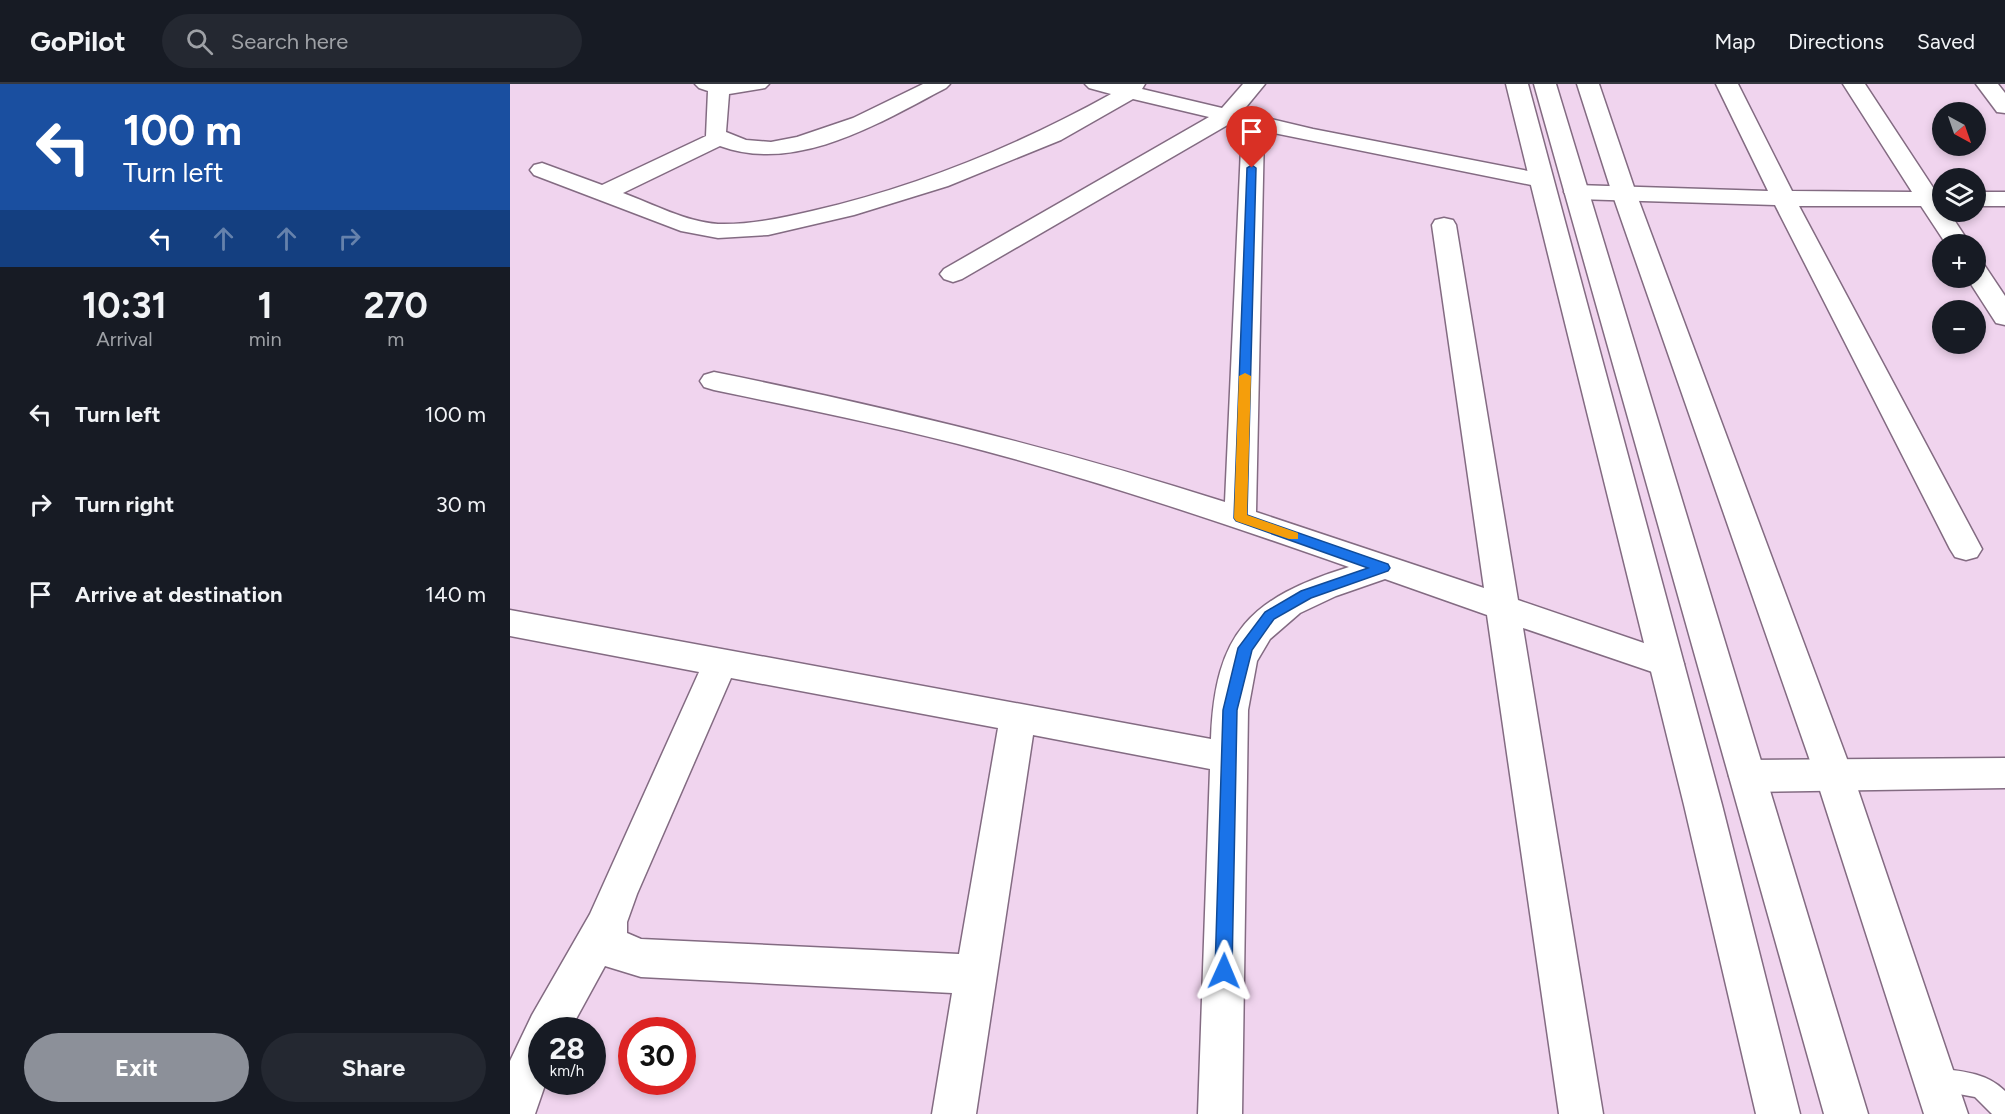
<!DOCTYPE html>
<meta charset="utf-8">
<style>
body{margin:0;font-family:Figtree,sans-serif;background:#242831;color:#f1f3f6;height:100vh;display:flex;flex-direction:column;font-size:22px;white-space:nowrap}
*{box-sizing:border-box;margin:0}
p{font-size:20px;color:#9ea1a6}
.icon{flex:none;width:33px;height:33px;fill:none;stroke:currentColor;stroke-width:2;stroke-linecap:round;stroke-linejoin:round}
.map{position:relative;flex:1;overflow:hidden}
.details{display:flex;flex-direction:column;background:#171b24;width:510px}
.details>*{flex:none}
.top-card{background:#1a4fa0;color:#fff;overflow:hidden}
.needle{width:39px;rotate:140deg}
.buttons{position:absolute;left:1422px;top:18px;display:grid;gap:12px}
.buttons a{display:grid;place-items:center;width:54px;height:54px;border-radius:50%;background:#171b24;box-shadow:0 3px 9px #0003;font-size:30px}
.speed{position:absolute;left:18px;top:933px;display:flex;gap:12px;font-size:30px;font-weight:700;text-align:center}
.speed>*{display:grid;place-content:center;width:78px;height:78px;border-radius:50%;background:#171b24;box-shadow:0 3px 9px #0003;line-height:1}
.speed small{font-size:15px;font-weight:400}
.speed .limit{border:9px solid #d22;background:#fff;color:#111}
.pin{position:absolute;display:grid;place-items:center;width:51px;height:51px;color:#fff;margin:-62px -26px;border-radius:50% 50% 50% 0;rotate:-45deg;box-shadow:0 0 6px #0007}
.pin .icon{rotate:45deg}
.me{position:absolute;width:66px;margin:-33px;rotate:1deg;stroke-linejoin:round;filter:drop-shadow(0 0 4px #0008)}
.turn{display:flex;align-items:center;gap:21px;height:126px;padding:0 24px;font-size:27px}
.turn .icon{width:78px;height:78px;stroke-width:2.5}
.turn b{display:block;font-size:42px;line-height:51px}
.lanes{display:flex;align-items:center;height:57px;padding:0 24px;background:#0003;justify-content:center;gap:30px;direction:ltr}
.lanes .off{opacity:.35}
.eta{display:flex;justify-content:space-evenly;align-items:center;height:102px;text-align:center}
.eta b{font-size:36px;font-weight:700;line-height:42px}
.action{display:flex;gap:12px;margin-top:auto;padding:12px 24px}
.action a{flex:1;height:69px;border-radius:36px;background:#8c9099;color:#fff;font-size:24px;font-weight:700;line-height:69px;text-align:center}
.action a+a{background:#242831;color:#f1f3f6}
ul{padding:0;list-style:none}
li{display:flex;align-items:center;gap:18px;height:90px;padding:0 24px}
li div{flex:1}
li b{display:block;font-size:22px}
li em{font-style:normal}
header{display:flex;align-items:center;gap:36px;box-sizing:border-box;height:84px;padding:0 30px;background:#171b24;border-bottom:2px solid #363941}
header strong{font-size:28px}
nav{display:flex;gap:33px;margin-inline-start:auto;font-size:21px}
.search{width:420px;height:54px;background:#242831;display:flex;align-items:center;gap:15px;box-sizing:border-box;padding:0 21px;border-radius:33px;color:#9ea1a6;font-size:22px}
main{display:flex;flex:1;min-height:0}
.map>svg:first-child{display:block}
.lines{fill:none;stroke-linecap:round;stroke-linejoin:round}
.service-casing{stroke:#836b82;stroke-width:3}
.minor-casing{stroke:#836b82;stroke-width:3}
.tertiary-casing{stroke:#836b82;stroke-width:3}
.primary-casing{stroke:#836b82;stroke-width:3}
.service{fill:#fff;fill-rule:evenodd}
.minor{fill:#fff;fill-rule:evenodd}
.tertiary{fill:#fff;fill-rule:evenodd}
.primary{fill:#fff;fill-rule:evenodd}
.route{fill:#1a73e8;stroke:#114b97;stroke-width:1.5}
.slow{fill:#f59e0b}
</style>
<header>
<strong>GoPilot</strong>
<div class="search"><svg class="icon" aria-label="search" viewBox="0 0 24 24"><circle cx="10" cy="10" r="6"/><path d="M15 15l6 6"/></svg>Search here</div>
<nav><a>Map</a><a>Directions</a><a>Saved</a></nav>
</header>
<main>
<section class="details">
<div class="top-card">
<div class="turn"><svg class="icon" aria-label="left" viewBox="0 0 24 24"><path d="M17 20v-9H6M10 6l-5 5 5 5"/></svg><div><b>100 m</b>Turn left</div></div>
<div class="lanes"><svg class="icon" aria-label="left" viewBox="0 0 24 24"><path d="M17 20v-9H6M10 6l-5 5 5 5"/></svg><svg class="icon off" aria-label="ahead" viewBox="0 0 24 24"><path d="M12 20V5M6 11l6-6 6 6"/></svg><svg class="icon off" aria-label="ahead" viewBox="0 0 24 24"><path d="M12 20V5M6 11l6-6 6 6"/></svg><svg class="icon off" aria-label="right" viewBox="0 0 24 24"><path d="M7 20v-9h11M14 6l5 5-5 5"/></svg></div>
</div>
<div class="eta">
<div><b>10:31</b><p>Arrival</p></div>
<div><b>1</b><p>min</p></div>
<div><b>270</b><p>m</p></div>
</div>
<ul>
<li><svg class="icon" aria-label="left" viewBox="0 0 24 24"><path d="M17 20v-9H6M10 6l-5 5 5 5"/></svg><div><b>Turn left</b></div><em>100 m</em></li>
<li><svg class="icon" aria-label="right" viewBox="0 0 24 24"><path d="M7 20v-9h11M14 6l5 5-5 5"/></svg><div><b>Turn right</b></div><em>30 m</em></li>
<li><svg class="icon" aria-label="arrive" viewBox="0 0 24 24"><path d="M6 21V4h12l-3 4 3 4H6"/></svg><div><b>Arrive at destination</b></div><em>140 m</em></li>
</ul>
<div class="action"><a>Exit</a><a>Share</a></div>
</section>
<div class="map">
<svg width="1495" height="1030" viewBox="0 0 1495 1030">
<rect width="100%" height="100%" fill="#f0d4ee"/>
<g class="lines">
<defs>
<path id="service" d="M1425 984C1450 987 1476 988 1495 1007V1030H1482L1465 1013 1416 1004 1413 996 1416 988Z"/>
<path id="minor" d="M185 0H259L255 4 219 10 216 48 236 56 261 58 287 53 343 34 413 0H440L436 4C369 39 287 90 210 62L113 109C143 120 176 138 208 140 240 141 272 134 302 127 407 103 507 62 601 10L579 4 575 0H635L632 5 712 24 733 0H755L732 28 803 45 1039 91 1043 96 1039 101 1031 103 754 47 746 428 974 504 922 141 925 136 934 134 943 136 946 141 1008 516 1169 571 1174 580 1169 589 1157 593 1013 544 1093 1030H1049L977 531 875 495 826 512 790 529 760 555 747 577 738 626 732 1030H688L700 685 523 651 466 1030H422L442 909 131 893 95 882 60 946H32V998H36L25 1030H0V977L22 931 80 830 189 588 0 552V526L701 655C705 548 740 514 839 483 719 441 598 400 475 367 385 343 295 325 204 306L194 303 190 297 194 291 204 288C377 323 547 364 715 418L732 42 721 39 452 195 443 198 434 195 430 190 434 185 699 33 623 15 551 56 438 102 344 131 258 151 208 154 171 147 24 91 20 86 24 81 32 79 92 101 196 52 198 7 189 4ZM221 594 488 644 449 870 131 855 117 849V838L127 810Z
M1206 0H1228L1282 107 1402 108 1333 0H1355L1426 108H1432V128H1439L1460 160H1436L1411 122H1289L1472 465 1467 473 1456 476 1445 473 1440 465 1265 121 1066 115 1058 113 1054 108 1058 103 1066 101 1258 107Z
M1466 0H1488L1495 9V29L1487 28Z
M1466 108H1495V122H1466Z
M1466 179 1475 182 1495 212V241L1486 239 1457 194H1466Z
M1495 674V704L1238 708 1225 703 1219 692 1225 681 1238 676Z"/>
<path id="tertiary" d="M1067 0H1089L1126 109 1343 691 1458 1030H1414L1305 691 1102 109Z"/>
<path id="primary" d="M996 0H1018L1212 721 1290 1030H1246L1174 721Z
M1024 0H1046L1358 1030H1314Z"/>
</defs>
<use href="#service" class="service-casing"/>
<use href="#minor" class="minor-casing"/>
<use href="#tertiary" class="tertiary-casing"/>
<use href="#primary" class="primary-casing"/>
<use href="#service" class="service"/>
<use href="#minor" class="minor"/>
<use href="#tertiary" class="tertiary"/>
<use href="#primary" class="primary"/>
</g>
<path class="route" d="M742 81 746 84 737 431 878 480 880 484 878 487 801 514 764 535 742 566 727 626 722 887 720 893 714 895 707 893 705 887 713 626 728 564 755 528 791 507 858 484 726 437 724 434 737 84Z"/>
<path class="slow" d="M735 289 741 292 737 431 788 449V455H779L726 437 724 434 729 292Z"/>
</svg>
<div class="buttons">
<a><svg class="needle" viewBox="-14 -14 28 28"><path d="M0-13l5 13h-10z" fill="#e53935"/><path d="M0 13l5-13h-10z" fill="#9ea1a6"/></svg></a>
<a><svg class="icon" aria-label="layers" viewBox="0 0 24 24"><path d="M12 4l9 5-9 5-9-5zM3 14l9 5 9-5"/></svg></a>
<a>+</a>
<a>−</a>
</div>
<div class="speed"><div>28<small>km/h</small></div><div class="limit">30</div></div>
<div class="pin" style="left:742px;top:84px;background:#d93025"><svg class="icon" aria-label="arrive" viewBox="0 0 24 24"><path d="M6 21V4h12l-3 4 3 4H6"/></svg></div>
<svg class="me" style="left:714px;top:887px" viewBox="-20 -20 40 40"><path d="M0-17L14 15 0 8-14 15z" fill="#1a73e8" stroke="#fff" stroke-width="4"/></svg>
</div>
</main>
